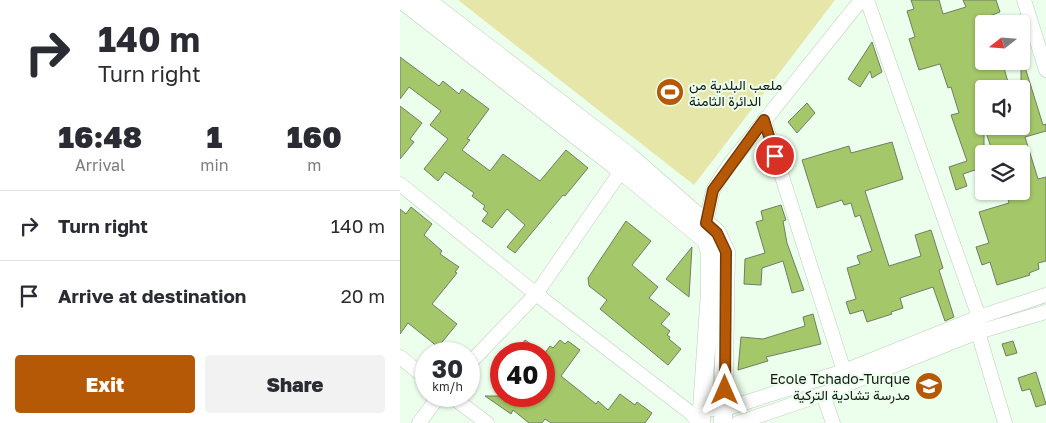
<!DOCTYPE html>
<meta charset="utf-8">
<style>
body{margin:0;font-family:"Golos Text",Vazirmatn,sans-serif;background:#f2f2f3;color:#2b2b33;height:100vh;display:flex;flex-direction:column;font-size:19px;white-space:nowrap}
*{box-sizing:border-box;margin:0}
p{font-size:16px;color:#7c7c81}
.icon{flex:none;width:28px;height:28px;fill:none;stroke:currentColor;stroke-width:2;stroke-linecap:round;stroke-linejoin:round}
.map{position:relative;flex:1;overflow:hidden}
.drawer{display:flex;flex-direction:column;background:#fff;width:400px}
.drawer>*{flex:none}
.hud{background:#fff;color:#2b2b33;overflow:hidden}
.needle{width:32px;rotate:253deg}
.fabs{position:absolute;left:575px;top:15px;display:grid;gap:10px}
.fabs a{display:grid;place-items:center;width:55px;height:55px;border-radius:5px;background:#fff;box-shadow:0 1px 4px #0004;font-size:25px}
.speed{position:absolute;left:15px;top:342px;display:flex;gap:10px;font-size:25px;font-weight:700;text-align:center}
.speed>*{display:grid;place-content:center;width:65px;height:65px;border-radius:50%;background:#fff;box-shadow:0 1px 4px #0004;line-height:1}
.speed small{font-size:12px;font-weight:400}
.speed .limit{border:8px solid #d22;background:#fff;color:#111}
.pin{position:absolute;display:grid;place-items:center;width:42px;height:42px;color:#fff;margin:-21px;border:2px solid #fff;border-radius:50%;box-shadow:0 1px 5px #0007}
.me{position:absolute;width:55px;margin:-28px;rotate:0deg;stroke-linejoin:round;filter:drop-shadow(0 0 4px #0008)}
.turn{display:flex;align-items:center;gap:18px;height:105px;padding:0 15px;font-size:22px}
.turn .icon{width:65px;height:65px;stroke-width:2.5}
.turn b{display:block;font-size:35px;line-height:42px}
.eta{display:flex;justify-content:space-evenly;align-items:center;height:85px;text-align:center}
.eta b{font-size:30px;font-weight:800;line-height:35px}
.cta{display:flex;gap:10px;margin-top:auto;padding:10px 15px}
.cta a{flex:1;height:58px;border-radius:5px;background:#b65907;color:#fff;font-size:20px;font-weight:800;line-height:58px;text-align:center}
.cta a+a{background:#f2f2f3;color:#2b2b33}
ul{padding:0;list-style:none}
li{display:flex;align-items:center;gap:15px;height:70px;padding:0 15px;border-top:1px solid #e1e1e2}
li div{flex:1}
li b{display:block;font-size:19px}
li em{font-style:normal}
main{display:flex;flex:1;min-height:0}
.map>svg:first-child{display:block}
.green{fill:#e6e6a8}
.building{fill:#a3c769;stroke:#727d65}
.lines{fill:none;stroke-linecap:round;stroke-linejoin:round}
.minor-casing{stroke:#bacfba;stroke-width:15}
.tertiary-casing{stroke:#bacfba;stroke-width:19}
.minor{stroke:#fff;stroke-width:14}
.tertiary{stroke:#fff;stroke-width:18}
.route-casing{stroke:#763a05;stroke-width:12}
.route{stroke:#b65907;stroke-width:9}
.labels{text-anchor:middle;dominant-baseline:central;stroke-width:4;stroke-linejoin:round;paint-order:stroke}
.poi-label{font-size:14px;fill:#121912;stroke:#ecfeec;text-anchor:start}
</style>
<main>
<section class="drawer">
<div class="hud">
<div class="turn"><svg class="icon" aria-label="right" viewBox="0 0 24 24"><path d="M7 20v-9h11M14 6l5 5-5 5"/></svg><div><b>140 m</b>Turn right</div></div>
</div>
<div class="eta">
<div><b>16:48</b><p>Arrival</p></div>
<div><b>1</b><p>min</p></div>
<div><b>160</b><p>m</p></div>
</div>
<ul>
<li><svg class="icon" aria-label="right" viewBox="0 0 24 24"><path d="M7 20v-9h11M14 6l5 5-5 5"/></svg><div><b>Turn right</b></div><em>140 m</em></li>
<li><svg class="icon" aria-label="arrive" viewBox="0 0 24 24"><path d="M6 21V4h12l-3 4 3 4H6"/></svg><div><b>Arrive at destination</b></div><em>20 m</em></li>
</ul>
<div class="cta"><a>Exit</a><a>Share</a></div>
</section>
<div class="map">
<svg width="646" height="423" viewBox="0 0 646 423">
<rect width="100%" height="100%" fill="#ecfeec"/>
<path class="green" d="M58 0H435L294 185Z"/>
<path class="building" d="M511 0H539L543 14 566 7 563 0H596L600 12 584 18V61H602L610 89H577L584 111V126H621V64H624L643 125 646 124V131L625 137 638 179 646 177V261L638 263 639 269 629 273 630 275 597 285 590 262 582 265 576 247 589 243 579 212 609 203 606 191H621V154H606L603 146 592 150 584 127V167L563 174 567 186 556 190 549 167 567 161 551 115 559 113 551 87 548 88 540 64 519 70 509 39 515 37 507 11 514 9Z
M472 42 482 72 472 78 470 71 460 87 448 79Z
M0 57 39 86 43 81 59 94 62 89 89 109 67 139 70 140 62 150 90 171 103 154 140 181 166 150 188 168 165 196 163 195 115 253 107 247 125 225 107 209 92 228 82 221 88 213 83 209 85 206 72 196 74 193 45 172 38 181 24 169 48 139 30 125 41 111 9 87 0 99Z
M407 103 415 113 397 133 388 122Z
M0 106 22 123 10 139 14 142 0 159Z
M492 142 503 179 465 191 489 266 521 256 515 235 531 230 543 268 539 270 554 317 545 321 533 287 500 298 503 308 491 312 492 314 467 322 463 310 450 314 446 302 456 299 447 268 460 264 457 256 472 251 460 215 455 217 451 203 444 205 442 200 417 208 402 160 449 146 451 153Z
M381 205 386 220 383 221 387 243 404 290 392 293 383 261 362 268 361 285 344 284 345 259 365 253 356 222 363 220 361 211Z
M11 207 32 224 24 235 42 251 40 254 59 267 55 272 57 273 32 304 57 324 38 347 8 323 0 334V209L6 214Z
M226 221 251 241 232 265 258 287 249 298 270 314 261 324 270 331 267 335 270 337 269 339 281 349 268 365 200 309 207 300 189 286 188 278Z
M292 247 289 297 266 279Z
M413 314 421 344 366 357 368 361 338 370 341 337 363 339 405 326 403 317Z
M125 340 144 354H115Z
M160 340 165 344 168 341 180 350 161 376 196 404 198 401 208 410 220 394 235 405 237 402 252 413 245 423H151L145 419 142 423H129L113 410 111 414 85 396H144V354L150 346 153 348Z
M613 341 617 353 606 356 602 344Z
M636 372 646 404 636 407 630 389 622 391 618 378Z"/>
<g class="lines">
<defs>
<path id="minor" d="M467 0 579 317
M624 0 646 70
M364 120 444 371
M0 184 136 294 292 414 298 423
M306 223 313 190 329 165 461 0
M578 332 605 423
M0 357 26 378
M69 364 136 294 226 164
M423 394 433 423
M51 396 87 423
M295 413 302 409H325L444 371 579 317 646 295
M19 423 39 396
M338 423 423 394 578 332 646 312"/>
<path id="tertiary" d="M2 0 222 171 306 240 310 253V291L301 423
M26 0 230 157 317 233 326 252 323 423"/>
</defs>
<use href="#minor" class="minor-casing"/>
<use href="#tertiary" class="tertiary-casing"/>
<use href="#minor" class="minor"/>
<use href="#tertiary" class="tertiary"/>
</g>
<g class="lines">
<defs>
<path id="route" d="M325 390 326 252 317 233 306 223 313 190 364 120 375 156"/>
</defs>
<use href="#route" class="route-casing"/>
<use href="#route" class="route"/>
</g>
<defs>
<symbol id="stadium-disc" viewBox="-11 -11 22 22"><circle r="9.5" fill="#b65907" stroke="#ecfeec"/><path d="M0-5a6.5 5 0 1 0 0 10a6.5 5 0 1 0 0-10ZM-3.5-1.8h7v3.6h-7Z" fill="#fff"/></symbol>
<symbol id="school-disc" viewBox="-11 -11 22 22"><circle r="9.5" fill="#b65907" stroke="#ecfeec"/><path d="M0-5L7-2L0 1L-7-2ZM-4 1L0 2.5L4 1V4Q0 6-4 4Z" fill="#fff"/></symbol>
</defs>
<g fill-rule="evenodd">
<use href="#stadium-disc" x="254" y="76" width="32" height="32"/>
<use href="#school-disc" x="513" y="370" width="32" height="32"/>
</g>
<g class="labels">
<g class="poi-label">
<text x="289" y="84">ملعب البلدية من<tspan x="289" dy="16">الدائرة الثامنة</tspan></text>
<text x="510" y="378" text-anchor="end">Ecole Tchado-Turque<tspan x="510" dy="16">مدرسة تشادية التركية</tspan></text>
</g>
</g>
</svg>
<div class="fabs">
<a><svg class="needle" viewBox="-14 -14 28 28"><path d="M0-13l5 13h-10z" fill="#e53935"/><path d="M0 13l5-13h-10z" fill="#7c7c81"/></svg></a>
<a><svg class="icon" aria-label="sound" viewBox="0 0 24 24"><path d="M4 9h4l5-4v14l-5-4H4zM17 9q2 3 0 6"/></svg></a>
<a><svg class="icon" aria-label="layers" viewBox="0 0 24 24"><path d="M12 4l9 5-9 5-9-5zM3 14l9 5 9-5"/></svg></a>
</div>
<div class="speed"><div>30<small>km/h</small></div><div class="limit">40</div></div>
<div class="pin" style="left:375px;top:156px;background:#d93025"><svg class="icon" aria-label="arrive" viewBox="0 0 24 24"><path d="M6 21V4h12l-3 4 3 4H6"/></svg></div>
<svg class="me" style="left:325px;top:390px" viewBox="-20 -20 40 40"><path d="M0-17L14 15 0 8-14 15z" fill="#b65907" stroke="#fff" stroke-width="4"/></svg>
</div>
</main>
